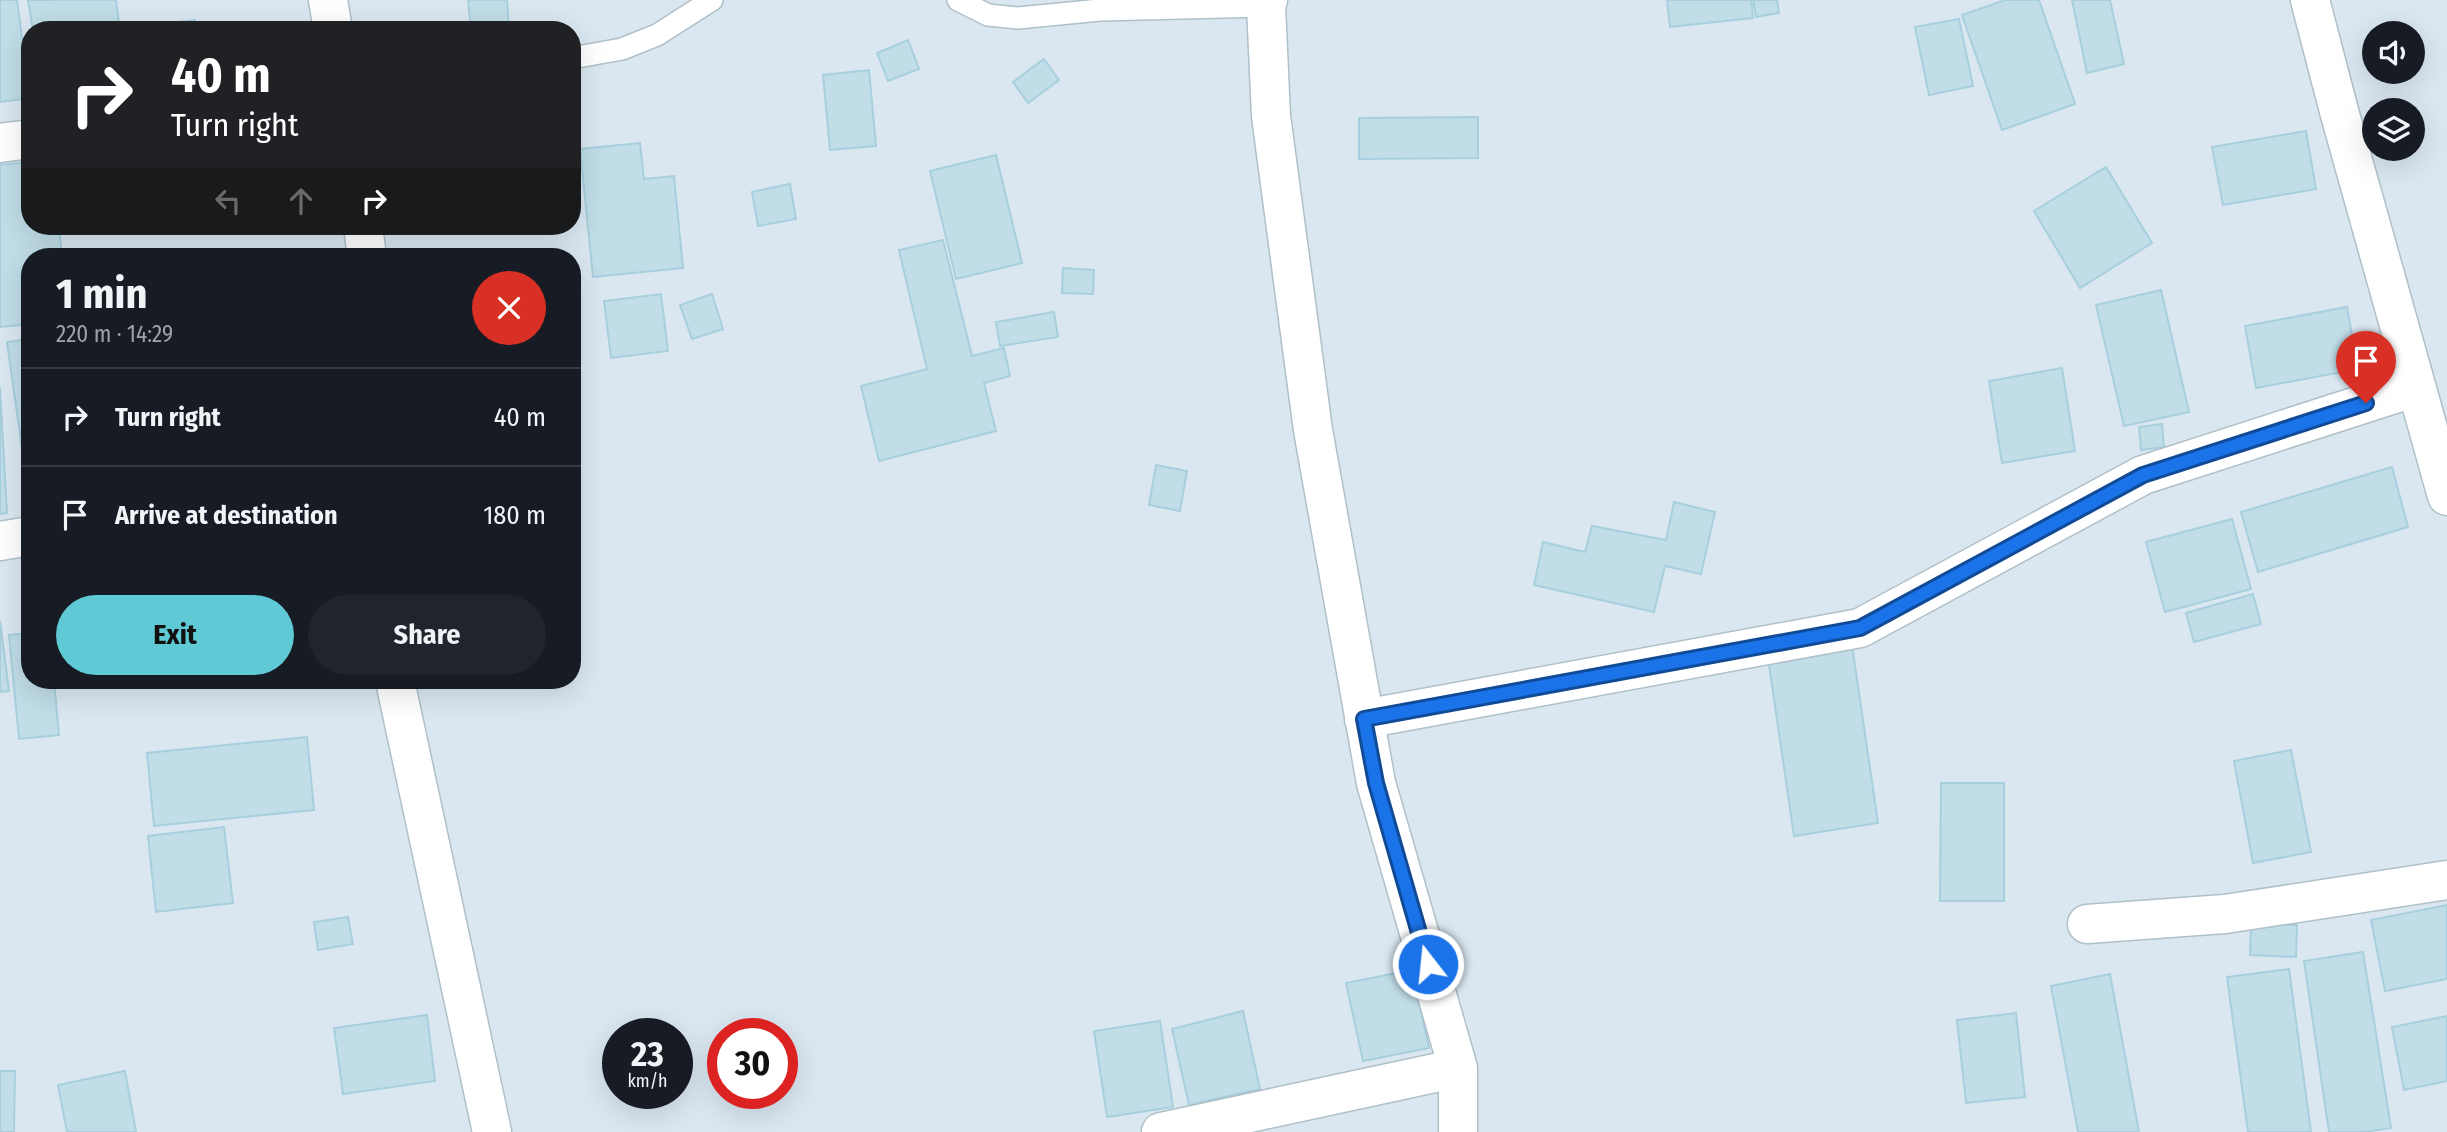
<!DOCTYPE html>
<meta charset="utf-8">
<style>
body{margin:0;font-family:"Fira Sans Condensed",sans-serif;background:#20242c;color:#f1f3f6;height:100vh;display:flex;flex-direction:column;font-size:26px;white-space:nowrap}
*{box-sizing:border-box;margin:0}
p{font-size:23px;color:#9ea1a6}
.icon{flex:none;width:38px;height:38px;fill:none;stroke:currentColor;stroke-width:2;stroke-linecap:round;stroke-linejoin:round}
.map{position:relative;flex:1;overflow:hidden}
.details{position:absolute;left:21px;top:248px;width:560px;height:441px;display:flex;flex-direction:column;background:#171b24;border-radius:28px;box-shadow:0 7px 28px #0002}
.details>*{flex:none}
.banner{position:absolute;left:21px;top:21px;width:560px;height:214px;border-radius:28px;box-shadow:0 7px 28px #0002;background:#202124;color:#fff;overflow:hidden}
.fabs{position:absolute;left:2362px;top:21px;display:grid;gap:14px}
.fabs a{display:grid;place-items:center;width:63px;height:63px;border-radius:50%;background:#171b24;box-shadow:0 7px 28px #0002;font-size:35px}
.speed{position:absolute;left:602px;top:1018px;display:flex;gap:14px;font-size:35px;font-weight:700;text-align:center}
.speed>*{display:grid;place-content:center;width:91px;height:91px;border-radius:50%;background:#171b24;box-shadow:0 7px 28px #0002;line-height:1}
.speed small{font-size:18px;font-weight:400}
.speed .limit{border:10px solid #d22;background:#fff;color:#111}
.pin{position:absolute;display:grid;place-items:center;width:60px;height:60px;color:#fff;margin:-72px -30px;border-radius:50% 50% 50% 0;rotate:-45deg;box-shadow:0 0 7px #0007}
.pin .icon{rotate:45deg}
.me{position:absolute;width:77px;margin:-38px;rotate:344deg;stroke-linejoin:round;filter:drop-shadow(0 0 5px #0008)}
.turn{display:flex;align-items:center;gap:24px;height:147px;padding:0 35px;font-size:32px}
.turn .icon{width:91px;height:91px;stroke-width:2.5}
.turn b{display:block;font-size:49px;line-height:60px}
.lanes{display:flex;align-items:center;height:66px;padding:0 35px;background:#0003;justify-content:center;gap:35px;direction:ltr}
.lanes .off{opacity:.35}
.round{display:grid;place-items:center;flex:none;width:74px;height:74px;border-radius:37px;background:#20242c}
.summary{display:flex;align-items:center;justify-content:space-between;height:119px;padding:0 35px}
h1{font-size:42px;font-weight:700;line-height:52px}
.button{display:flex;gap:14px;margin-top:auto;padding:14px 35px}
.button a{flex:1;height:80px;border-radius:42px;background:#5fc9d6;color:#111;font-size:28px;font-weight:700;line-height:80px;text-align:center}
.button a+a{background:#20242c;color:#f1f3f6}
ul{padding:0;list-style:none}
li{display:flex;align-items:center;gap:21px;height:98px;padding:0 35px;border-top:2px solid #363941}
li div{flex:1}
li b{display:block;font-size:26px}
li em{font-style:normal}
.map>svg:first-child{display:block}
.residential{fill:#dae7f1;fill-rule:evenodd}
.building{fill:#c0dde8;stroke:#a8cfde;stroke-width:2}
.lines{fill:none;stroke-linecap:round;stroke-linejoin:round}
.service-casing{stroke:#afc0c9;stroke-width:24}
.minor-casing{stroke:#afc0c9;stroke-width:41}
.service{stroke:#fff;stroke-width:21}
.minor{stroke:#fff;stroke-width:38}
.route-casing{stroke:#114b97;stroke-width:18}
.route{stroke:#1a73e8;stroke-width:12}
</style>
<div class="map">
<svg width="2447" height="1132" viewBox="0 0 2447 1132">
<rect width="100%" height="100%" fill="#ebf3fa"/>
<path class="residential" d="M0 0H2447V1132H0ZM30 30H572V226H30ZM2375 33H2413V72H2375ZM2375 110H2413V149H2375ZM30 257H572V681H30ZM618 1034H677V1094H618ZM723 1034H782V1094H723Z"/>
<path class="building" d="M0 0H17L30 98 0 102Z
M28 0H116L120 30H33Z
M468 0H507L509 27 471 30Z
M1667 0H1751L1753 18 1670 27Z
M1753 0H1777L1779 13 1756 17Z
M2005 0H2039L2075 104 2002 130 1962 15Z
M2072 0H2110L2124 64 2087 73Z
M1959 19 1973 86 1929 95 1915 27Z
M195 20 196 30H127V28Z
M908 40 919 69 888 81 877 53Z
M1044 59 1059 80 1028 103 1013 82Z
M869 70 876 146 830 150 823 75Z
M1478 117V158L1359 159V118Z
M2306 131 2316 189 2223 205 2212 147Z
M640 143 644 179 674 176 683 268 593 277 580 149Z
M996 155 1022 263 956 279 930 171Z
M30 162V226H59L62 257H30V324L0 327V165Z
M2106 167 2152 243 2080 288 2034 211Z
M790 184 796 219 758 226 752 192Z
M943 240 972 356 1004 348 1010 376 984 383 996 431 879 461 861 386 927 369 899 250Z
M1063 268 1094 270 1093 294 1062 293Z
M2161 290 2189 412 2124 426 2096 305Z
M661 294 668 351 611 358 604 301Z
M712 294 723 329 692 339 680 305Z
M2347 307 2358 369 2256 388 2245 326Z
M1054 312 1058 337 1000 346 996 322Z
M30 339V484H27L7 342Z
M2062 368 2075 451 2002 463 1989 381Z
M0 387 7 513 0 514Z
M2162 424 2164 447 2141 450 2139 427Z
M1156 465 1187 471 1180 511 1149 505Z
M2392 467 2408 527 2258 572 2241 512Z
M1674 502 1715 512 1701 574 1665 566 1654 612 1534 585 1543 542 1585 552 1592 526 1666 540Z
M2232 519 2251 589 2165 612 2146 542Z
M2253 594 2261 624 2194 642 2186 613Z
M0 621 9 691 0 692Z
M30 633V681H54L59 735 19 739 9 635Z
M1852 645 1878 823 1794 836 1768 658Z
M307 737 314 810 154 826 147 753Z
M2291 750 2311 852 2253 863 2234 761Z
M1941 783H2004V901H1940Z
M224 827 233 903 156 912 148 836Z
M2447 905V979L2385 991 2371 920Z
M348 917 353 944 318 950 314 922Z
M2251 925H2297L2296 957 2250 955Z
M2363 952 2391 1128 2365 1132H2329L2304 961Z
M2289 969 2311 1132H2248L2227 977Z
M1412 970 1429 1048 1363 1061 1346 983Z
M2110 974 2139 1132H2078L2051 986Z
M1243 1011 1260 1089 1189 1105 1172 1029Z
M2016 1013 2025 1097 1966 1103 1957 1020Z
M427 1015 435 1081 343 1094 334 1028Z
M2447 1016V1081L2404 1090 2392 1027Z
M1160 1021 1173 1107 1107 1117 1094 1031Z
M0 1071H15L14 1132H0Z
M125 1071 136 1132H67L58 1085Z"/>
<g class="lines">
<defs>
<path id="service" d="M958 0 988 15 1018 18 1100 10 1266 6
M572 58 622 49 657 35 712 0"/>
<path id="minor" d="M328 0 333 30
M1268 0 1266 6 1271 116 1313 430 1376 783 1458 1068V1132
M2310 0 2339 111 2447 496
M0 143 30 139
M363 226 367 257
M0 541 30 536
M395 681 492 1132
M1364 719 1860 628 2143 475 2416 387
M2087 924 2225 914 2447 880
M1161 1132 1458 1068"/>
</defs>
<use href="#service" class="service-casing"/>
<use href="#minor" class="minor-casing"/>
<use href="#service" class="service"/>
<use href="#minor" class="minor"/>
</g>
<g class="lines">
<defs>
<path id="route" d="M1428 964 1376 783 1364 719 1860 628 2143 475 2366 403"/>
</defs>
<use href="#route" class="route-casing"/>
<use href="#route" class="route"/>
</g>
</svg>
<div class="fabs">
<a><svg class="icon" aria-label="sound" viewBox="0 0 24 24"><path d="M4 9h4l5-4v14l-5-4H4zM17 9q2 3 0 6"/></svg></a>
<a><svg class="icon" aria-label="layers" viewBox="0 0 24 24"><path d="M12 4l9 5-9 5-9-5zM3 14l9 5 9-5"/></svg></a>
</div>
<div class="speed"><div>23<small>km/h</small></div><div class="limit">30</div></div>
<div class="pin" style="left:2366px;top:403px;background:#d93025"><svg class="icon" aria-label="arrive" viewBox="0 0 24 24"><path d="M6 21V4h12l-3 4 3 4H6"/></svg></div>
<svg class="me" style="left:1428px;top:964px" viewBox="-20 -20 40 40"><circle r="17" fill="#1a73e8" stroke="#fff" stroke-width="3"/><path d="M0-11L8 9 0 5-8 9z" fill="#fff"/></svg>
<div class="banner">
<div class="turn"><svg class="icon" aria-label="right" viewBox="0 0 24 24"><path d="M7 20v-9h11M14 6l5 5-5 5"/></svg><div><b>40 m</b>Turn right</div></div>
<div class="lanes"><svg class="icon off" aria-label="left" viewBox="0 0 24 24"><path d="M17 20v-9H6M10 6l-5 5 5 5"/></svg><svg class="icon off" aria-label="ahead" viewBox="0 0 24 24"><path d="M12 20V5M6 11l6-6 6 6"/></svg><svg class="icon" aria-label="right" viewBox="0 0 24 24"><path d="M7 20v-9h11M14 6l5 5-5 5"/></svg></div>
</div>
<section class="details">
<div class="summary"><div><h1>1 min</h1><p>220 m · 14:29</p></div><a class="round" style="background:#d93025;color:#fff"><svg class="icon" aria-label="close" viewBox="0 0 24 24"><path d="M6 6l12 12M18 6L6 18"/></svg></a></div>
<ul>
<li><svg class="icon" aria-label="right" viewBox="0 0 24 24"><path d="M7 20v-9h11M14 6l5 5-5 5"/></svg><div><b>Turn right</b></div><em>40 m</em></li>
<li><svg class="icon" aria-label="arrive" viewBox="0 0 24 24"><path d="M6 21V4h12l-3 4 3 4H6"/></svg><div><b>Arrive at destination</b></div><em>180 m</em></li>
</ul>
<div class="button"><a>Exit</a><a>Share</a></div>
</section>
</div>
